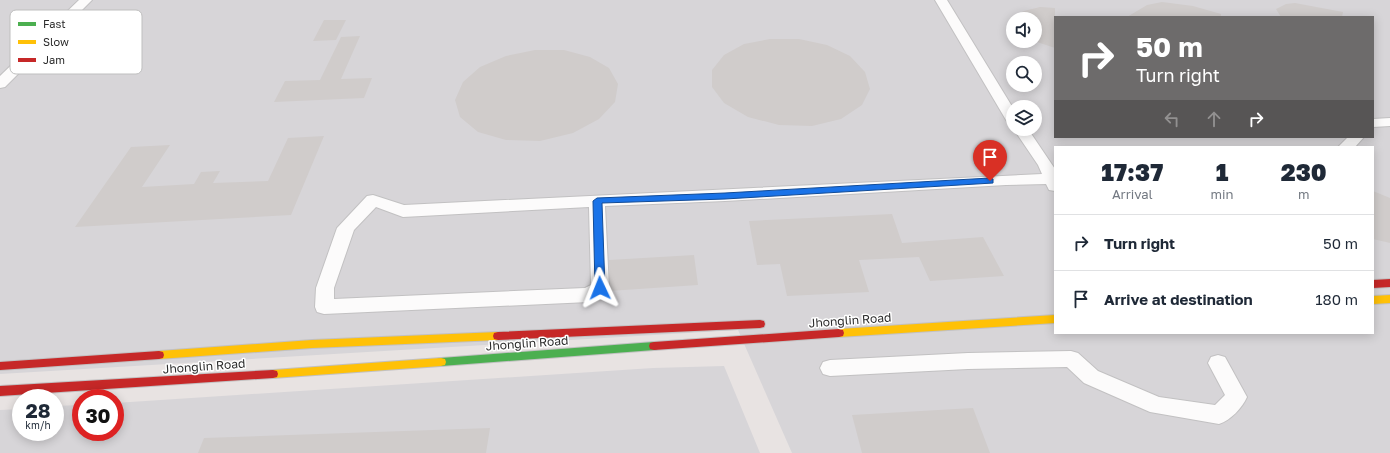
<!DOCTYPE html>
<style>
body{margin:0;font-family:"Golos Text",sans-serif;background:#f6f6f7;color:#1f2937;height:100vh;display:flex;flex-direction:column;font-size:15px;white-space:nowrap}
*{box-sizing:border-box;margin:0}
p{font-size:13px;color:#747a83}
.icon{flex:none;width:22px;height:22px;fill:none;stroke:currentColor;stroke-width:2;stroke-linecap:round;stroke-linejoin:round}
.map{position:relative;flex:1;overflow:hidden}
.drawer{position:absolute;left:1054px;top:146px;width:320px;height:188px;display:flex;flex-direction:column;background:#fff;border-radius:0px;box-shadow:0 2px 10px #0003}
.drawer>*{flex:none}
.guide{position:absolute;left:1054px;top:16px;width:320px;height:122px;border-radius:0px;box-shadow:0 2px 10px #0003;background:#6d6b6b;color:#fff;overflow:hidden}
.buttons{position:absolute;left:1006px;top:12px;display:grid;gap:8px}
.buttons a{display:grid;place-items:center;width:36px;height:36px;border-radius:50%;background:#fff;box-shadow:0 2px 10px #0003;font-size:20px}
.speed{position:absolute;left:12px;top:389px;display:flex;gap:8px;font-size:20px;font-weight:700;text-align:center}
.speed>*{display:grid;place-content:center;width:52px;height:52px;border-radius:50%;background:#fff;box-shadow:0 2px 10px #0003;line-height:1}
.speed small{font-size:10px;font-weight:400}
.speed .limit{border:6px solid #d22;background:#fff;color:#111}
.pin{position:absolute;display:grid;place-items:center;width:34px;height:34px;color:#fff;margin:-41px -17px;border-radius:50% 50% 50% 0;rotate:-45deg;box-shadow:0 0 4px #0007}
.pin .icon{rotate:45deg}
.me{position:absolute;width:44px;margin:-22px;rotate:358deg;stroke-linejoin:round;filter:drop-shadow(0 0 3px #0008)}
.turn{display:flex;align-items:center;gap:14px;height:84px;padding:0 16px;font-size:18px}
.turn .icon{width:52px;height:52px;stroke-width:2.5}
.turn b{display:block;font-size:28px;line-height:34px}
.lanes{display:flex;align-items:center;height:38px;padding:0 16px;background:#0003;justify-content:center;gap:20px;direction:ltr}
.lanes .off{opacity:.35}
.eta{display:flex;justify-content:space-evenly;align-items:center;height:68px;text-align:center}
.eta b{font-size:24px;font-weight:800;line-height:28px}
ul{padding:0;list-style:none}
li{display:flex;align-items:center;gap:12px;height:56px;padding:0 16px;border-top:1px solid #e0e1e3}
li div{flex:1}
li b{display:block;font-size:15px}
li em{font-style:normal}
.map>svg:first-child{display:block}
.industrial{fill:#d7d5d8;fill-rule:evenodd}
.building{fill:#d0cccb}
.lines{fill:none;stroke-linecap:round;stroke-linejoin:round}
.street-casing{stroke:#c2c1c2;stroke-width:2}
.fast-casing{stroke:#c2c1c2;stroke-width:2}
.slow-casing{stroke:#c2c1c2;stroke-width:2}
.jam-casing{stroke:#c2c1c2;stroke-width:2}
.street{fill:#fcfbfb;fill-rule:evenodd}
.fast{fill:#4caf50;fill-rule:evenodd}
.slow{fill:#ffc107;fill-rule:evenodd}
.jam{fill:#c62828;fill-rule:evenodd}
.route{fill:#1a73e8;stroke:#114b97}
.labels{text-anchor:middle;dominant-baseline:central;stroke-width:3;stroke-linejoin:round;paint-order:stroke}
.street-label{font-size:12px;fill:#2b2b2b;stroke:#fff}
.key{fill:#fff;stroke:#bfbfbf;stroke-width:1}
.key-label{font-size:11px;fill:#2b2b2b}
</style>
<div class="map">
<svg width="1390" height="453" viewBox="0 0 1390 453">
<rect width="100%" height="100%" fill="#e8e3e2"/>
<path class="industrial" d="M0 0H1390V453H792L738 330 0 374ZM1055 17H1373V137H1055ZM1013 19H1035V41H1013ZM1013 63H1035V85H1013ZM1013 107H1035V129H1013ZM1055 147H1373V333H1055Z
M724 366 760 453H0V410L21 409V432H55V406L81 405V432H115V403L653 368Z"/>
<path class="building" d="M1162 2 1193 6 1221 14V17H1127L1147 5Z
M1295 3 1343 12 1342 17H1281L1276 9 1286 4Z
M1040 7 1055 8V48L1034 41 1035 19H1015L1018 14 1024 11Z
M324 20H346L336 40 313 41Z
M360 36 341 79 372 78 364 98 274 102 285 81 320 80 341 37Z
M770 39H799L827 45 850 56 865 72 870 89 862 105 841 119 812 126 779 125 748 117 724 103 712 87V70L724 55 744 44Z
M535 50H564L590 57 609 68 618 84 615 102 599 119 573 133 540 141 506 140 478 132 460 117 455 100 463 82 480 67 506 56Z
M324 136 291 215 75 227 131 147 170 145 142 187 194 184 201 172 220 171 213 183 268 181 288 138Z
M1373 191 1390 198V243L1373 239Z
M892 214 902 243 983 237 1004 276 930 281 919 257 859 260 869 292 787 296 780 264 757 265 749 221Z
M694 255 698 285 609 291 610 288 609 260Z
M973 408 990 453H862L852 415Z
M490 428 486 453H198L204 438Z"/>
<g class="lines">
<defs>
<path id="street" d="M79 0H92L5 87 0 88V76Z
M935 0H947L1013 108V124L1008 123 1006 120Z
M1390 118V126L1373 127V119Z
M1013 128 1028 129 1055 169V191L1049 190 1046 184 1006 185 725 201 605 206 609 288C605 296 597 299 589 302L324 314 317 312 315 307 316 288 337 228 367 196 373 195 404 205 1042 174 1038 165ZM376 207 403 217 589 207 591 285 585 288 334 299V288L354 230Z
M1348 137H1364L1355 147H1338Z
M1071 351 1078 353 1098 371 1159 397 1215 405 1225 395 1208 363 1211 357 1218 355 1225 357 1247 397C1242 408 1231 420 1219 424L1150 412 1084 383 1067 367 968 369 830 376 823 374 820 368 823 362 830 360 968 353Z"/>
<path id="fast" d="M654 342 658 343 659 346 658 349 654 350 441 366 437 365 436 362 437 359 441 358Z"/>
<path id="slow" d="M1390 295V303L1373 304V296Z
M1055 315V323L839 337 835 336 834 333 835 330 839 329Z
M498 332 502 333 503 336 502 339 498 340 312 348 159 359 155 358 154 355 155 352 159 351 312 340Z
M441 358 445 359 446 362 445 365 441 366 273 378 269 377 268 374 269 371 273 370Z"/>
<path id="jam" d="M1390 279V287L1373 288V280Z
M760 320 764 321 765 324 764 327 760 328 498 340 494 339 493 336 494 333 498 332Z
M839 329 843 330 844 333 843 336 839 337 654 350 650 349 649 346 650 343 654 342Z
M159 351 163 352 164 355 163 358 159 359 0 370V362Z
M273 370 277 371 278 374 277 377 273 378 0 396V386Z"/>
</defs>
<use href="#street" class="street-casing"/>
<use href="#fast" class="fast-casing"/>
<use href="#slow" class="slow-casing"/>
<use href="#jam" class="jam-casing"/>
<use href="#street" class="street"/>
<use href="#fast" class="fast"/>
<use href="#slow" class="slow"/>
<use href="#jam" class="jam"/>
</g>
<path class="route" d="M990 178 993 179V183L725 199 602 203 605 288 600 291 595 288 593 201 597 198 725 193Z"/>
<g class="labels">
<g class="street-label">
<text transform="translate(850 320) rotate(-4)">Jhonglin Road</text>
<text transform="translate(527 343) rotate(-4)">Jhonglin Road</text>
<text transform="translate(204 366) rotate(-4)">Jhonglin Road</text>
</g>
</g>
<rect x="10" y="10" width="132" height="64" rx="6" class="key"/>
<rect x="18" y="22" width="18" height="4" fill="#4caf50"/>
<rect x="18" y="40" width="18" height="4" fill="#ffc107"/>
<rect x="18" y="58" width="18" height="4" fill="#c62828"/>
<g class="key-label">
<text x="43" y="28">Fast</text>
<text x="43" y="46">Slow</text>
<text x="43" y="64">Jam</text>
</g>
</svg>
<div class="buttons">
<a><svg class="icon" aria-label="sound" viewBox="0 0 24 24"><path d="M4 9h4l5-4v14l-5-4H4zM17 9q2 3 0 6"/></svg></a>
<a><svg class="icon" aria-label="search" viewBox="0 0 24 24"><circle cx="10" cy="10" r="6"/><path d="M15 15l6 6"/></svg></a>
<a><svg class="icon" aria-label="layers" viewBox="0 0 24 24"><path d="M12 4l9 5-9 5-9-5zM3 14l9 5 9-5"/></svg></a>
</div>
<div class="speed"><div>28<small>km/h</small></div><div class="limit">30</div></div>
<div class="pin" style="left:990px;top:181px;background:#d93025"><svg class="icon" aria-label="arrive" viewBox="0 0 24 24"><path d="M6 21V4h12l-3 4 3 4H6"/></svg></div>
<svg class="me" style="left:600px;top:288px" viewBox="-20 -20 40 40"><path d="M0-17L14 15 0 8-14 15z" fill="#1a73e8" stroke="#fff" stroke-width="4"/></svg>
<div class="guide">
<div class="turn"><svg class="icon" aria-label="right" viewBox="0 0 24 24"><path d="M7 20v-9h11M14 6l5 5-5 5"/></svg><div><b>50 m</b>Turn right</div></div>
<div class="lanes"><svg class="icon off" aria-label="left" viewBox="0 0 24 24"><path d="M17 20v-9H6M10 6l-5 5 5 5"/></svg><svg class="icon off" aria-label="ahead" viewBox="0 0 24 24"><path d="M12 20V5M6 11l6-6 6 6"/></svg><svg class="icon" aria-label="right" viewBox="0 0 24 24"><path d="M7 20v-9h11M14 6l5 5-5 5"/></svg></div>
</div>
<section class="drawer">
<div class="eta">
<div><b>17:37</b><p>Arrival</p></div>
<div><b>1</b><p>min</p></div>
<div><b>230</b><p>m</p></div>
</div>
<ul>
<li><svg class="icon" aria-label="right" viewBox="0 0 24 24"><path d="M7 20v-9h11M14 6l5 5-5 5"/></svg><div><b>Turn right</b></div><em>50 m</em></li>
<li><svg class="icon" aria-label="arrive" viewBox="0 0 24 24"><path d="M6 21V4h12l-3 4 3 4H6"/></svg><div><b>Arrive at destination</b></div><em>180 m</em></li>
</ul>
</section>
</div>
